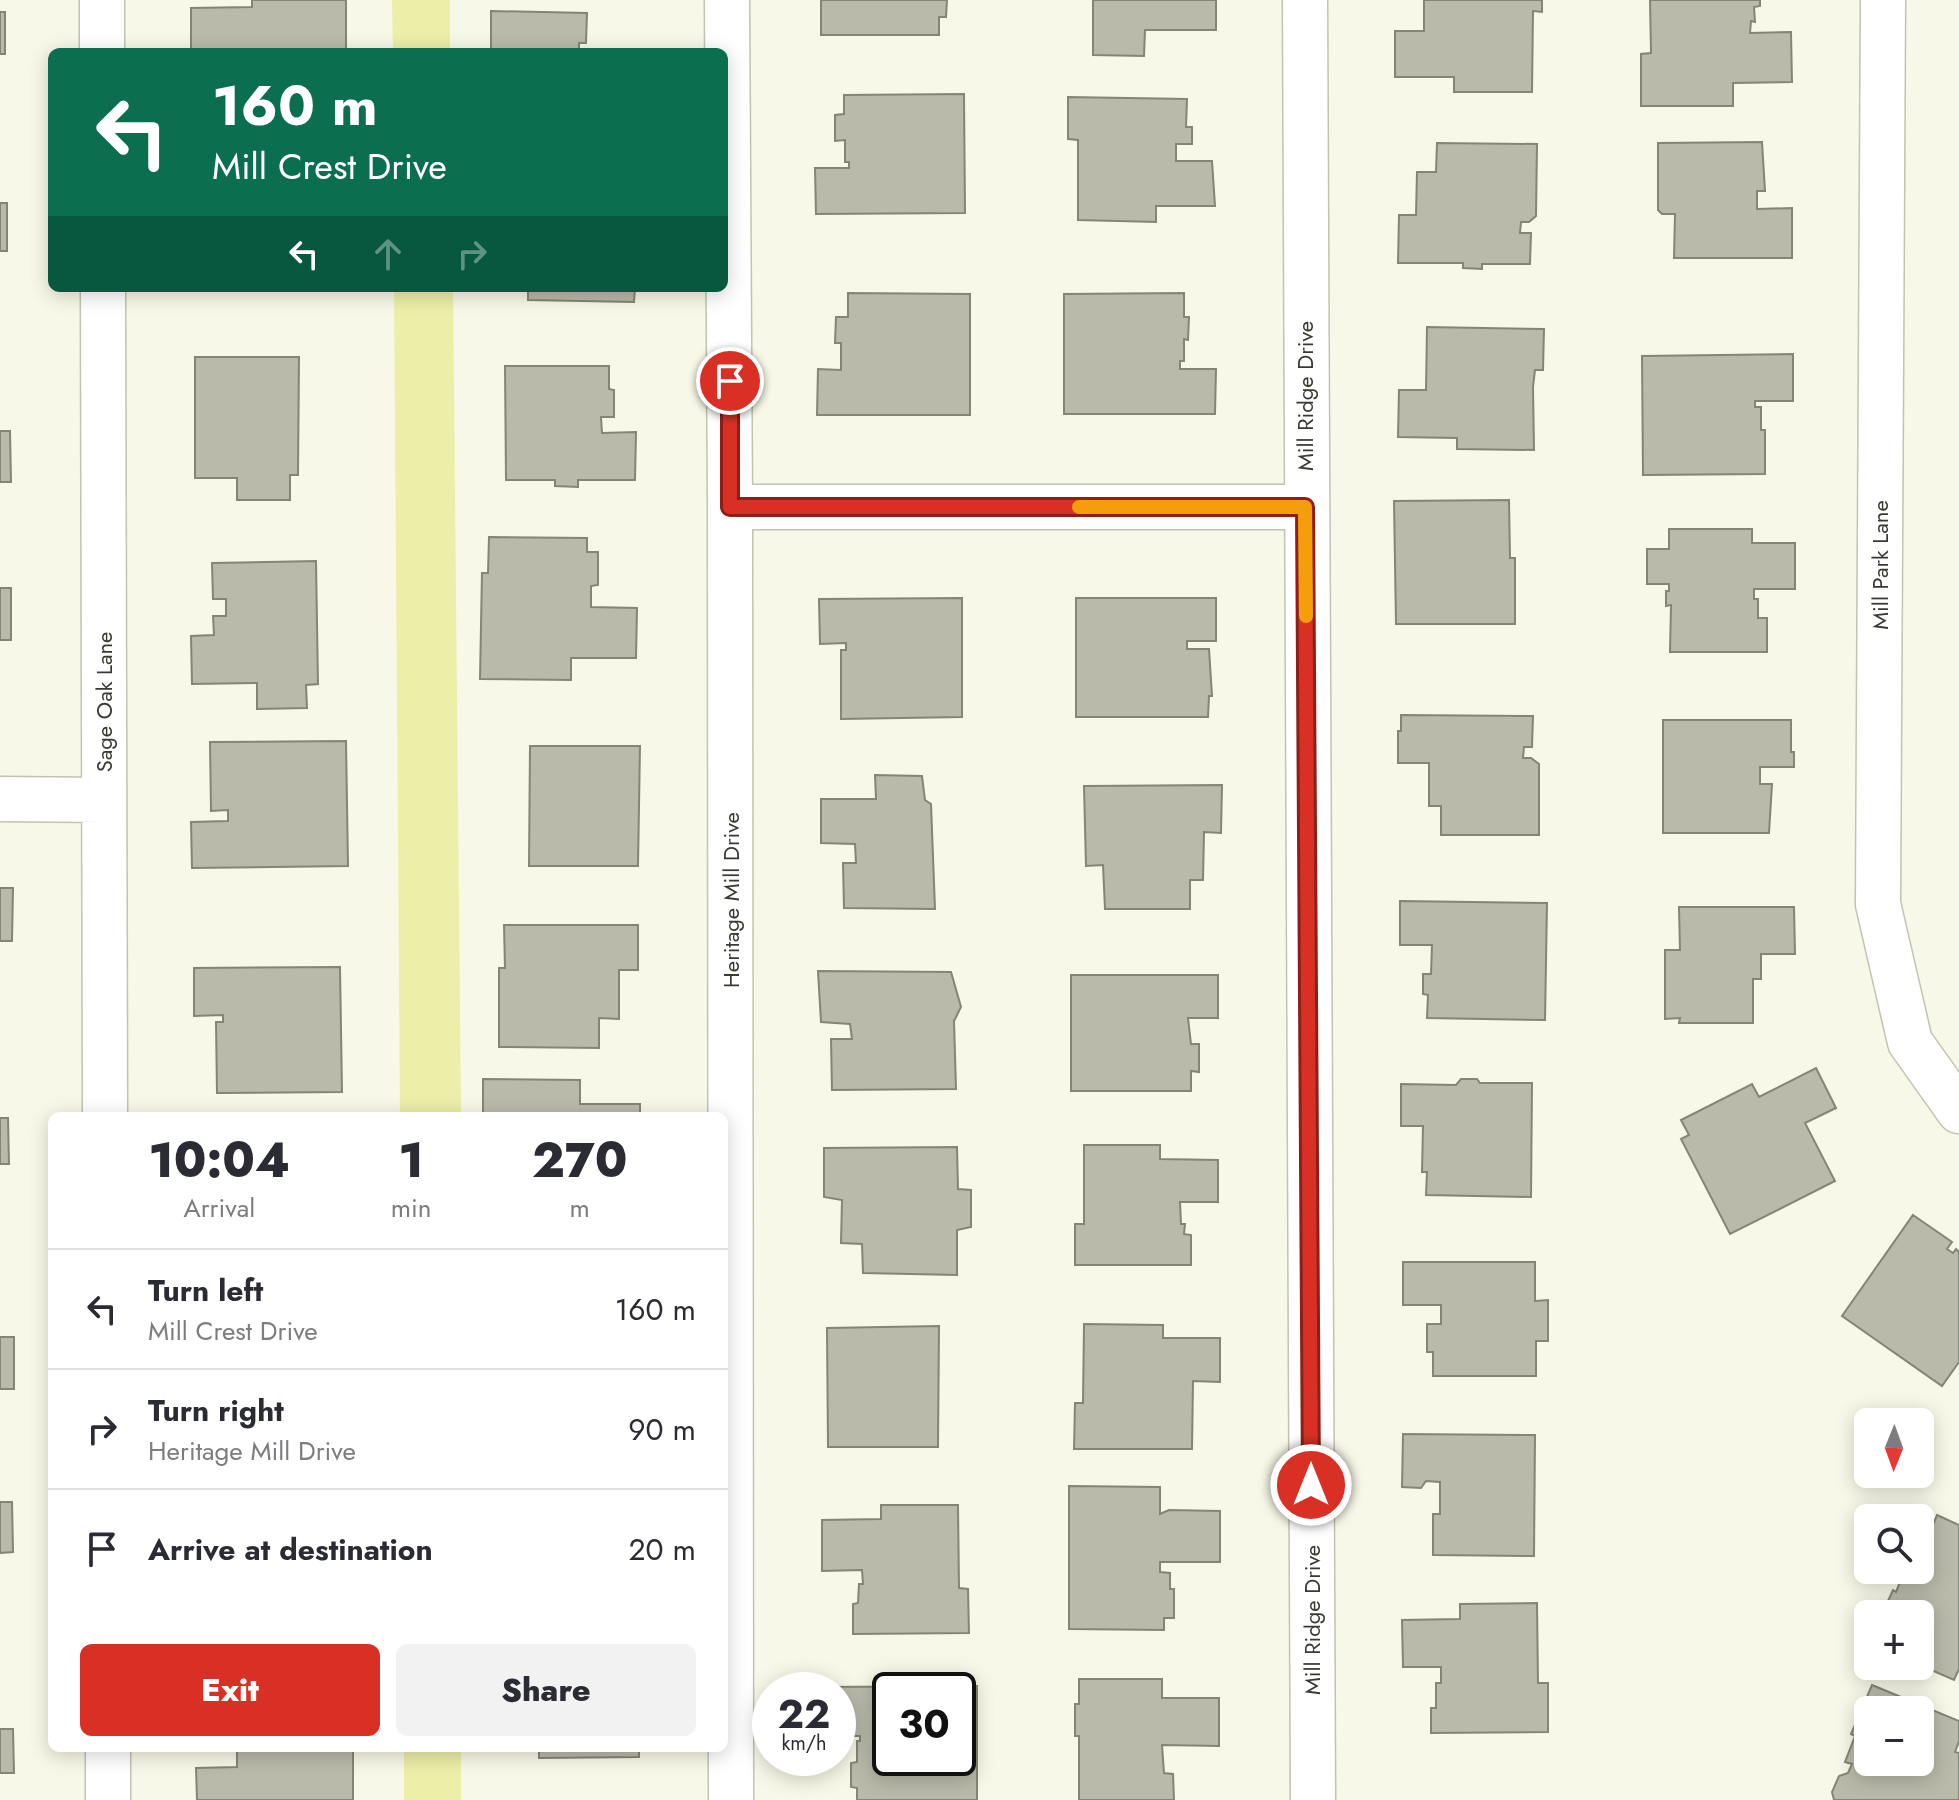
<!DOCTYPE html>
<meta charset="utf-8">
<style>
body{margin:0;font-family:Jost,sans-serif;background:#f2f2f3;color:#2b2b33;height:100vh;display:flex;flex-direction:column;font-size:30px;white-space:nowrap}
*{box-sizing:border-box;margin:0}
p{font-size:26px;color:#7c7c81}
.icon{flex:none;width:44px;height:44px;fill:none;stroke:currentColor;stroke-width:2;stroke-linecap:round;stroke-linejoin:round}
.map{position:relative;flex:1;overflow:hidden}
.sheet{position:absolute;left:48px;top:1112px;width:680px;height:640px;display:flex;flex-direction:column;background:#fff;border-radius:12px;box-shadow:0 4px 20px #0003}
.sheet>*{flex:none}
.top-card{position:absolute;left:48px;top:48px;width:680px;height:244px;border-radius:12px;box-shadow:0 4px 20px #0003;background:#0b6e4f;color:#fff;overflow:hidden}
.needle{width:52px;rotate:181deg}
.buttons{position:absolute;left:1854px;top:1408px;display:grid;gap:16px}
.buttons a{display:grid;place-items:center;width:80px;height:80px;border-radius:12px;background:#fff;box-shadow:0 4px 20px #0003;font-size:40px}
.speed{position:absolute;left:752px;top:1672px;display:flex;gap:16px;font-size:40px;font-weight:700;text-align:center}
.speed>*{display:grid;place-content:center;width:104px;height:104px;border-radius:50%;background:#fff;box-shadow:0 4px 20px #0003;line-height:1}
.speed small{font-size:20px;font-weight:400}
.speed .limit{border:4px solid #111;border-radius:12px;background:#fff;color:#111}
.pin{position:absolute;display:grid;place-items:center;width:68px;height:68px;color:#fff;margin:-34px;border:4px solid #fff;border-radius:50%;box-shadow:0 2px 8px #0007}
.me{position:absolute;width:88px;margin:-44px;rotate:0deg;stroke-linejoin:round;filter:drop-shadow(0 0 6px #0008)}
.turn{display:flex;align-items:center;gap:28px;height:168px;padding:0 32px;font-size:36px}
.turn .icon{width:104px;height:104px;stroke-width:2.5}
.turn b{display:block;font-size:56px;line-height:68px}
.lanes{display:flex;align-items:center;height:76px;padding:0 32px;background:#0003;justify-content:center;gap:40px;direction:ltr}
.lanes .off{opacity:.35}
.eta{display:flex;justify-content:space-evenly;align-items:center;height:136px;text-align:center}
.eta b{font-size:48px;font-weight:800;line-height:56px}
.cta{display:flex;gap:16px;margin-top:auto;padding:16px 32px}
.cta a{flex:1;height:92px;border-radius:12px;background:#d93025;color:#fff;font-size:32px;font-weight:800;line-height:92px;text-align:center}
.cta a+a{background:#f2f2f3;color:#2b2b33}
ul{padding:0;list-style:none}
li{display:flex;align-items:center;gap:24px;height:120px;padding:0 32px;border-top:2px solid #e1e1e2}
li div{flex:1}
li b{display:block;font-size:30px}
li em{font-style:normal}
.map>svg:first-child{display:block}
.green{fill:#edeea8}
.building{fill:#b9baaa;stroke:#858576;stroke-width:2;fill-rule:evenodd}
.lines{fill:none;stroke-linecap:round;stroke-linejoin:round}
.minor-casing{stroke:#c2c3b3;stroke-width:47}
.minor{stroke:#fff;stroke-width:44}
.route-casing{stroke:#8d1f18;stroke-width:20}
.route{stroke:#d93025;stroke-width:14}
.slow{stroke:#f59e0b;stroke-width:14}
.labels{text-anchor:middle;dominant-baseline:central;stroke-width:6;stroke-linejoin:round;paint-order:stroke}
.street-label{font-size:22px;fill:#3a3a34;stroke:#fff}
</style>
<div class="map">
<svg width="1959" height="1800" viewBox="0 0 1959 1800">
<rect width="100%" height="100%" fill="#f7f8e7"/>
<path class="green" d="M392 0H450V52H393Z
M394 288H453L461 1116H400Z
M404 1748H461V1800H404Z"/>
<path class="building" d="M252 0H346V52H191V8L252 7Z
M821 0H947L946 17H939V35H821Z
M1093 0H1216V30H1145L1144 56 1093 55Z
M1424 0H1542V12L1533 11 1532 92H1454V77H1395V31H1424Z
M1650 0H1760V6L1754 7 1755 22 1751 21 1750 33 1791 32 1792 82 1733 83V106H1641V54L1651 53Z
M491 11 587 13 586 43H579V52H491Z
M0 12H5V54H0Z
M964 94 965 213 816 214 815 168H849V162H845V140L835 141V115L844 114V95Z
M1068 97 1187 99 1186 127H1192V144H1176V161H1212L1215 206H1156V222L1078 220V140L1068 139Z
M1762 142 1765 191H1757V209L1792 208V258H1674L1675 214H1662L1658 210V143Z
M1437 143 1537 144 1536 216 1529 222H1521L1520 233H1531L1530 264H1482V269L1463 268V263H1398L1399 215H1416L1417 172H1436Z
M0 203H7V251H0Z
M528 288H635L634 302 528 300Z
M848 293 970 294V415H817L818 369 841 370V343H835L836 317H848Z
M1184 293V317H1189L1188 340 1184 339V361H1180V369H1216L1215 414H1064V294Z
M1427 327 1544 329 1543 370H1535L1533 387 1534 450 1457 449V438L1398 437 1399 390H1426Z
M1793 354V401H1755V407H1761V430H1765V474L1643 475 1642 356Z
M195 357H299L298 475H290V500H237V478H195Z
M505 366H609V389L614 390V417H601L602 433 636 432 635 480H578V487L555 486V480H506Z
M0 431H10L11 482H0Z
M1509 500 1510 558H1515V624H1396L1394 501Z
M1669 529H1752V543H1795V589H1754V599H1758V618H1767V652H1670L1671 605 1666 606V591H1669V584H1647V549H1669Z
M489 537 587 538V552H598V585L591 586V607L637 608 636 658H571V680L480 679 482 573H488Z
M316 561 318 684 306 685 307 708 257 709V683L192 684 191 636 214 635 213 616H226V599H213L212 563Z
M0 588H11V640H0Z
M962 598V717L841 719V650H846V643L820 644 819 599Z
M1076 598H1216V641H1187V649H1209L1212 696H1209L1208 717H1076Z
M1401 715 1533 716 1532 747H1524L1523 758H1531L1539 764V835H1441V806H1429V763H1398V731H1401Z
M1663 720H1791V752H1794V767H1760V784H1772L1769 833H1663Z
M346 741 348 866 192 868 191 822 228 821V810L211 811 210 742Z
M530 746H640L638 866H529Z
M875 775 922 776 925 800 931 804 935 909 844 908 843 863H856L855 844 821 843V799H876Z
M1222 785 1221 833 1204 832 1203 880H1190V909H1105L1103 865 1086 866 1084 786Z
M0 888H13L12 941H0Z
M1400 901 1547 903 1545 1020 1427 1018 1428 995 1423 994V974H1431L1432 945H1400Z
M1679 907H1794L1795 954H1761V979H1753V1023H1679L1680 1018 1665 1019V950H1680Z
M504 925H638V970H619V1019L599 1018V1048L499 1047V968H505Z
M340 967 342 1092 217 1093 216 1022H223V1015L194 1016V968Z
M818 971 951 972 961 1007 954 1021 956 1089 832 1090 831 1039H852L850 1024 821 1022Z
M1071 975H1218V1018H1188L1191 1044H1199V1072L1191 1071V1091H1071Z
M1816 1068 1836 1108 1805 1123 1835 1181 1730 1234 1681 1139 1689 1135 1681 1120 1752 1084 1759 1097Z
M483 1079 580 1080V1104H640V1116H483Z
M1461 1079H1477L1480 1083H1532L1531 1197 1426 1195 1427 1172H1422L1423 1126H1401V1084L1456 1085Z
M0 1118H8L9 1164H0Z
M1084 1145H1160V1159L1218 1160V1202H1180L1181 1224H1185L1184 1234 1191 1235V1265H1075V1224H1084Z
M957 1147 958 1189 971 1190V1227L957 1230V1275L863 1273 862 1244 841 1243 842 1200 824 1197V1148Z
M1913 1215 1952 1242 1947 1249 1953 1253 1956 1249 1959 1252V1362L1942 1386 1842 1316Z
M1403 1262H1535V1301L1548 1300V1341H1536V1376H1433V1352H1427V1324H1441V1305H1403Z
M1084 1324 1163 1325V1338H1220V1382L1193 1381 1192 1449H1074L1075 1403H1083Z
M939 1326 938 1447H828L827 1328Z
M0 1337H14V1389H0Z
M1403 1434 1535 1435 1534 1556 1433 1555V1514H1440V1482L1426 1481 1421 1488 1402 1487Z
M1069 1486 1160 1487V1514L1169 1510 1220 1511V1562H1160V1572L1170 1573V1589H1174V1618H1164V1630L1069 1629Z
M0 1502H12L13 1552 0 1553Z
M881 1505H958L959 1588 968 1589 969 1633 853 1634V1604L858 1603 859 1584H863L862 1570 822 1571V1520L881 1519Z
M1937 1515 1959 1525V1669L1954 1680 1920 1665V1614H1882L1893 1590 1896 1592 1905 1570H1920V1545L1924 1547Z
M1537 1603 1538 1683H1548V1732L1431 1733V1708H1436V1683H1441V1667H1403L1402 1620 1460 1619V1604Z
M1079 1679H1162V1698H1219V1746L1162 1745 1164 1773 1173 1774 1174 1800H1079V1736H1075V1704H1079Z
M1872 1685 1959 1721V1741L1955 1752 1959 1753V1800H1834L1832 1792 1839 1776 1848 1773 1852 1764 1845 1762 1855 1736 1851 1734ZM1868 1710H1920V1762H1868Z
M977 1686V1800H857V1788L851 1787V1763L857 1762V1741H860V1736H838V1690H822V1687ZM890 1690H958V1758H890Z
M0 1729H13L14 1773H0Z
M237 1748H353V1800H197L196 1768 237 1767Z
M539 1748H639V1757L539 1758Z"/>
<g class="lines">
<defs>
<path id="minor" d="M102 0V52
M727 0 730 507 731 1800
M1305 0 1313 1800
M1883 0 1878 904 1910 1042 1959 1111
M103 288 105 1116
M730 507H1305
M0 799 104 800
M108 1748V1800"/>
</defs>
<use href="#minor" class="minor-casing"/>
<use href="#minor" class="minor"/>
</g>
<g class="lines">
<defs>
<path id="route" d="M730 381V507H1305L1311 1485"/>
</defs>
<use href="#route" class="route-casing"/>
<use href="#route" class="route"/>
<path class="slow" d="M1079 507H1305L1306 616"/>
</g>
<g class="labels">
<g class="street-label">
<text transform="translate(1305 396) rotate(-90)">Mill Ridge Drive</text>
<text transform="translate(1880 565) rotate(-90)">Mill Park Lane</text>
<text transform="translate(104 702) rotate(-90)">Sage Oak Lane</text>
<text transform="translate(731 900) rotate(-90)">Heritage Mill Drive</text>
<text transform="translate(1312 1620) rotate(-90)">Mill Ridge Drive</text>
</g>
</g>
</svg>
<div class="buttons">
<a><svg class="needle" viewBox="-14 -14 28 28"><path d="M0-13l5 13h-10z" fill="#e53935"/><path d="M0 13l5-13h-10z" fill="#7c7c81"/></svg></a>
<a><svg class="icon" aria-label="search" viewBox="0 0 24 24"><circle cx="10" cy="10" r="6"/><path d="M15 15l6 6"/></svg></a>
<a>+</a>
<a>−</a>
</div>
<div class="speed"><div>22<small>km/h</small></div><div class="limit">30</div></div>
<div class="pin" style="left:730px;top:381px;background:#d93025"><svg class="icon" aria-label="arrive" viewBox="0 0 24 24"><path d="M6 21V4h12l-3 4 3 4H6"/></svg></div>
<svg class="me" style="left:1311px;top:1485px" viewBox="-20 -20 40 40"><circle r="17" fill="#d93025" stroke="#fff" stroke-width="3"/><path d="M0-11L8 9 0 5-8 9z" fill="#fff"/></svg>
<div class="top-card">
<div class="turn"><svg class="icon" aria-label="left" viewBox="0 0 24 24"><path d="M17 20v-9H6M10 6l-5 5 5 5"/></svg><div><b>160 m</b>Mill Crest Drive</div></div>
<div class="lanes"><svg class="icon" aria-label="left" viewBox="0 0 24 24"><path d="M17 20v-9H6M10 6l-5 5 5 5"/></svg><svg class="icon off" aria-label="ahead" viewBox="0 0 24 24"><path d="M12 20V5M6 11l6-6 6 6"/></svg><svg class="icon off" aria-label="right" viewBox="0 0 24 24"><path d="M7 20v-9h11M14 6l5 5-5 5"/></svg></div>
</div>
<section class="sheet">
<div class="eta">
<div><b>10:04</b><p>Arrival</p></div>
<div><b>1</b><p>min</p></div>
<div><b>270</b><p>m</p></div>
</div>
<ul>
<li><svg class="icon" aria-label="left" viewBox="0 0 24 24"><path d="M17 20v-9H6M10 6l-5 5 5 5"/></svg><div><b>Turn left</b><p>Mill Crest Drive</p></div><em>160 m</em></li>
<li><svg class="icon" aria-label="right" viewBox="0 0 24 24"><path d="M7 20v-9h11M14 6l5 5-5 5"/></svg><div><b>Turn right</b><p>Heritage Mill Drive</p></div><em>90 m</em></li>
<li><svg class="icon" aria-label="arrive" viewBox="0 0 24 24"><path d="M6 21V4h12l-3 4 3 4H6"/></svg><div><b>Arrive at destination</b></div><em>20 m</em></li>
</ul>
<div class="cta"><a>Exit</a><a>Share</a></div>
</section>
</div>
